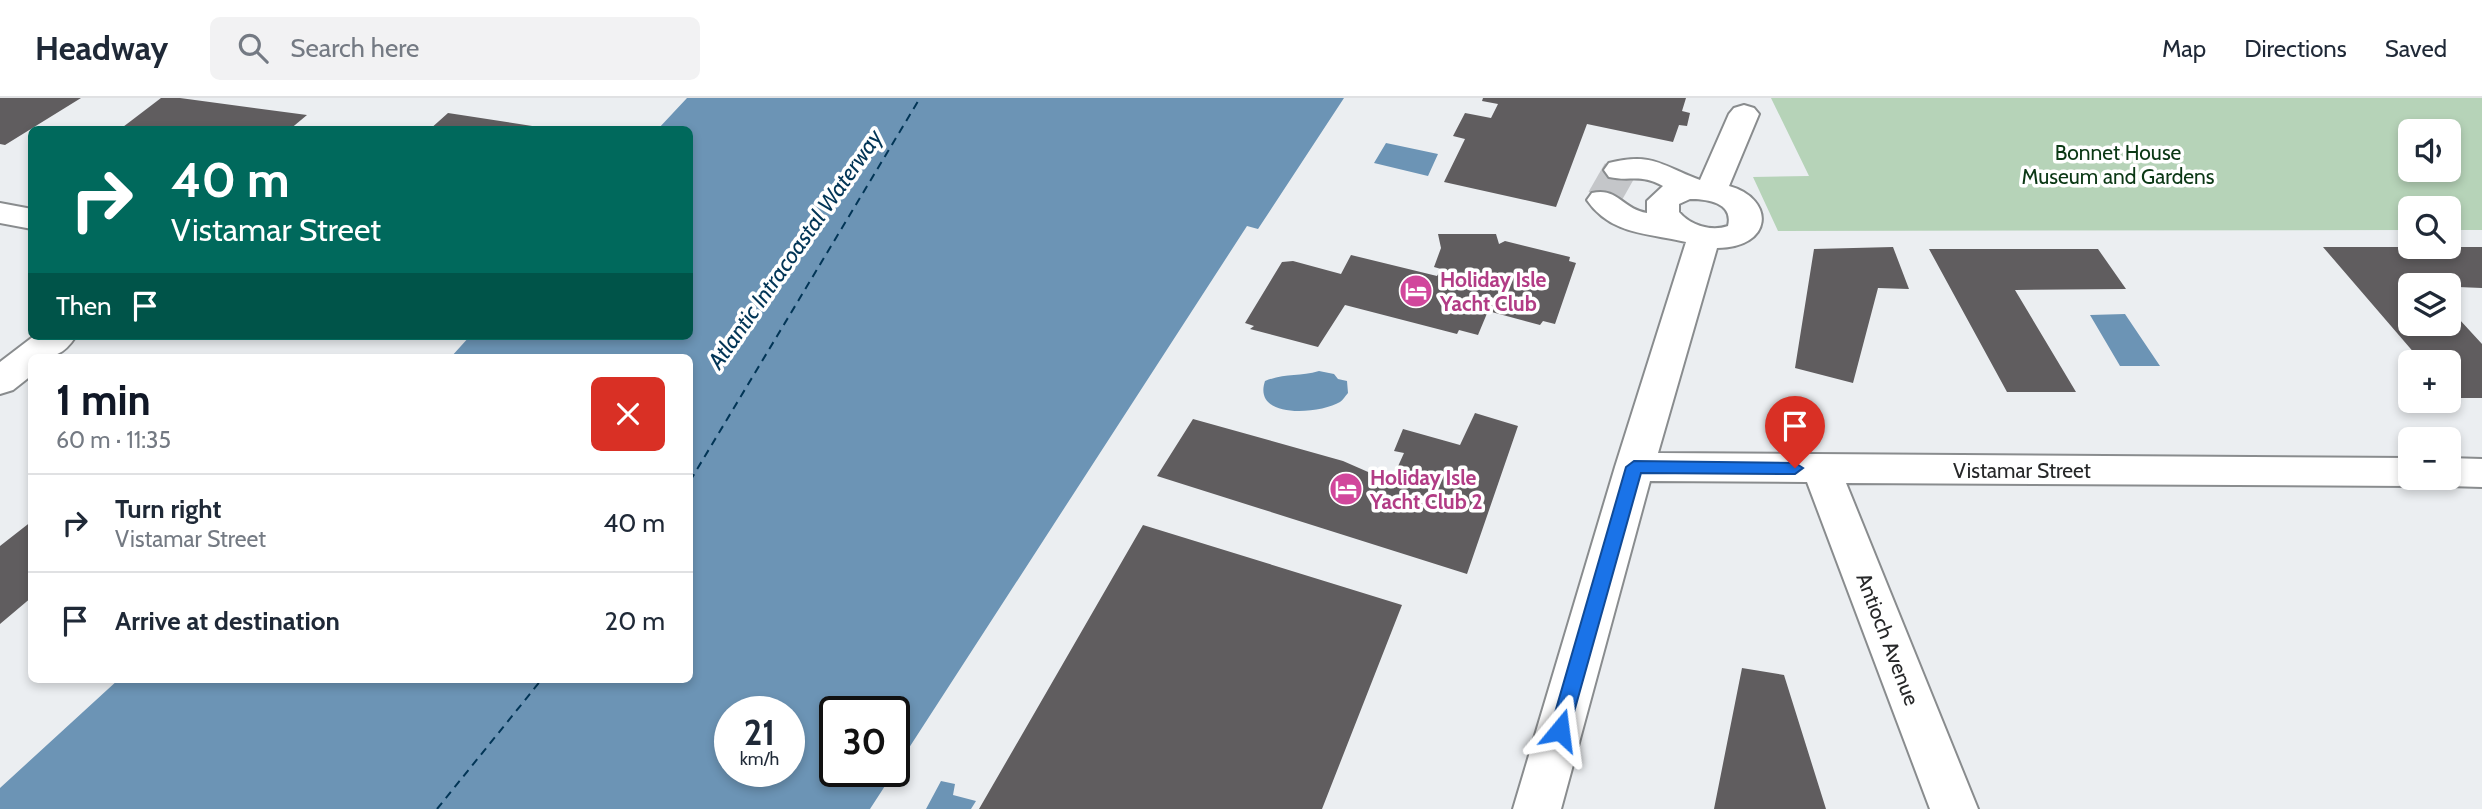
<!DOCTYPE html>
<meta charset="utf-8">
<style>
body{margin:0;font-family:Cabin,sans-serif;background:#f2f2f3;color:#1f2937;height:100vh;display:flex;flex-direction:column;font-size:26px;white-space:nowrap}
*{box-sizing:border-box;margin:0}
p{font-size:23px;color:#747a83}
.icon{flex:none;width:38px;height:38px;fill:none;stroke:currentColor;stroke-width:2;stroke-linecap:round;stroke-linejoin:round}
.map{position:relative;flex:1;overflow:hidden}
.side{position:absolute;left:28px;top:256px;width:665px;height:329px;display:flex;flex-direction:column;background:#fff;border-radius:10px;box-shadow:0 4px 10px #0003}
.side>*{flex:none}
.top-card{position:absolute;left:28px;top:28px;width:665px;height:214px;border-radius:10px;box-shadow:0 4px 10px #0003;background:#00695c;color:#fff;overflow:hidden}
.controls{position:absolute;left:2398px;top:21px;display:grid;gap:14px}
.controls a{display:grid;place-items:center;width:63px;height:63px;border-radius:10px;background:#fff;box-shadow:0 4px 10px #0003;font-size:35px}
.speed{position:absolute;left:714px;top:598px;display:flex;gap:14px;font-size:35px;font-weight:700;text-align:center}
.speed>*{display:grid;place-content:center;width:91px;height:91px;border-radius:50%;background:#fff;box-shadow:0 4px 10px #0003;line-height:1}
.speed small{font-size:18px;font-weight:400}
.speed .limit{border:4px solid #111;border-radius:10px;background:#fff;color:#111}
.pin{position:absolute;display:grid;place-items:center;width:60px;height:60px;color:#fff;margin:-72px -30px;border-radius:50% 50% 50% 0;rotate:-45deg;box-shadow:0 0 7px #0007}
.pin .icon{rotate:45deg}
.me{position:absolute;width:77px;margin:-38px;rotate:16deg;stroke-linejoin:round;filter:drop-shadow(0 0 5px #0008)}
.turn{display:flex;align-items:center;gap:24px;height:147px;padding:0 28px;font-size:32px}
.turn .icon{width:91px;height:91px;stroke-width:2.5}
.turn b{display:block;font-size:49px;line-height:60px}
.then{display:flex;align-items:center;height:66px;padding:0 28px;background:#0003;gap:14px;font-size:26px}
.round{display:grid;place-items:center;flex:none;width:74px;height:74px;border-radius:10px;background:#f2f2f3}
.summary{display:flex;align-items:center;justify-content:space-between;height:119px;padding:0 28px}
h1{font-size:42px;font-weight:700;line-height:52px;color:#111827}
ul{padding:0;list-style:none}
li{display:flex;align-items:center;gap:21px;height:98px;padding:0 28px;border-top:2px solid #e0e1e3}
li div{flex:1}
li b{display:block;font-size:26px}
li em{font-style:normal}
header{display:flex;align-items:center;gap:42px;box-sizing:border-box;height:98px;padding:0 35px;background:#fff;border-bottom:2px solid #e0e1e3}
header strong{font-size:33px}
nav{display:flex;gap:38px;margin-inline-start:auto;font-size:24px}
.search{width:490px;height:63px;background:#f2f2f3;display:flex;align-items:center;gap:18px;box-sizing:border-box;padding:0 24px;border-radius:10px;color:#747a83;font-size:26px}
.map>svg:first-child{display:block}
.green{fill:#b6d3b8;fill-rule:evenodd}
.water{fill:#6c94b5;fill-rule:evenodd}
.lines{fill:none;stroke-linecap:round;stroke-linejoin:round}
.ferry{stroke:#023556;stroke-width:2;stroke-dasharray:8 6;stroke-linecap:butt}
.building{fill:#605d5f}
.minor-tunnel{stroke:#c4c6c9;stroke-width:33;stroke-dasharray:33 17;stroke-linecap:butt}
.minor-casing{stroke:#898c8e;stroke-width:4}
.minor{fill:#fff;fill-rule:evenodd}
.route{fill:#1a73e8;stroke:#114b97;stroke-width:2}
.labels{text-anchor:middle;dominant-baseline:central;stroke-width:7;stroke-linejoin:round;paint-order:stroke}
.park-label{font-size:21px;fill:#0b3815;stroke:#fff}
.hotel-label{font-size:21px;font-weight:bold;fill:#b23c85;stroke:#fff;text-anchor:start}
.street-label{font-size:21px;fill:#272829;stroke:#fff}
.water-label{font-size:23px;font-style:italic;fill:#023556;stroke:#fff}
</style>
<header>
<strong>Headway</strong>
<div class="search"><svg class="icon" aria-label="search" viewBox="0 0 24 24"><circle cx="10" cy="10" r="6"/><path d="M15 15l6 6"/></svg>Search here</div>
<nav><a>Map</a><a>Directions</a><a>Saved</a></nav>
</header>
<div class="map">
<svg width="2482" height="711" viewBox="0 0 2482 711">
<rect width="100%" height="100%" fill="#ebeef1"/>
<path class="green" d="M1771 0H2482V132H2448V110H2410V132L1778 133 1753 79 1809 78ZM2410 33H2448V72H2410Z"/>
<path class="water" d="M687 0H1344L1258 131 1247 128 894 673V614H835V674H894L870 711H0V690L119 581H690V259H451L470 238H690V32L658 31ZM730 614H789V674H730Z
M1386 45 1438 56 1428 78 1374 65Z
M2125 216 2160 268H2120L2090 217Z
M1319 273 1334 276 1338 281 1347 283 1348 295C1345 298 1343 302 1340 304 1320 316 1252 322 1265 283 1284 275 1299 279 1319 273Z
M941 683 955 686 953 697 976 703 971 711H926Z"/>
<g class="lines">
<path class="ferry" d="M690 383 920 0
M437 711 542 581"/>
</g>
<path class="building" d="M0 0H81L5 47 0 46Z
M161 0H180L307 17 289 32H119Z
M1483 0H1686L1682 13 1690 15 1687 28 1679 27 1673 44 1587 26 1556 109 1444 84 1465 41 1453 38 1465 15 1491 20 1498 6 1482 3Z
M448 15 545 30V32H429Z
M1438 136H1496L1499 146 1505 143 1570 159 1569 163 1576 165 1555 226 1543 223 1540 227 1488 213 1478 237 1459 232 1457 236 1345 207 1318 249 1250 231 1254 228 1245 225 1282 164 1293 163 1341 176 1351 157 1437 178 1441 171 1434 169 1441 150Z
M1893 149 1909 191 1878 190 1853 285 1795 270 1814 151Z
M2323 149H2482V190L2410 187V226H2448V209L2482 246V300H2452L2448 295V264H2422Z
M1929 151H2098L2126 191 2015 192 2076 294H2007Z
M1475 315 1518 328 1467 476 1157 378 1193 321 1343 363 1391 384 1404 355 1394 353 1403 331 1460 347Z
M32 423V499L0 526V448Z
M1143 427 1402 507 1322 711H979Z
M1742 570 1784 577 1826 711H1714Z"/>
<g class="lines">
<path class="minor-tunnel" d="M1603 102 1620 72"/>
<defs>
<path id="minor" d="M1744 7 1754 10 1759 16 1729 88C1776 101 1773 150 1717 150L1658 355 2410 360V380H2426L2424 384 2410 388 1846 385 1978 711H1930L1807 384 1650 383 1561 711H1513L1615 369 1686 144C1648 135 1611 137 1587 102L1592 95C1618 89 1622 111 1647 115V103L1663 88C1639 75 1631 84 1609 79L1604 72 1609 65C1653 54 1662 68 1700 82L1729 16 1734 10ZM1690 101C1706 101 1734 104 1728 128 1711 134 1690 127 1679 114V106Z
M0 105 32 111V131L0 125Z
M34 238H76C63 258 54 259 32 259V277L13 292 0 296V264Z
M2448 360 2482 361V389L2448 388 2434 384 2432 380H2448Z"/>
</defs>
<use href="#minor" class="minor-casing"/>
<use href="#minor" class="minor"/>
</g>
<path class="route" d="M1634 363 1795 365 1803 370 1795 376 1641 375 1569 632 1567 638 1560 641 1553 638 1550 632 1626 369Z"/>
<defs>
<symbol id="hotel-disc" viewBox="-11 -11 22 22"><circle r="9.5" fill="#d1479c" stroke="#fff"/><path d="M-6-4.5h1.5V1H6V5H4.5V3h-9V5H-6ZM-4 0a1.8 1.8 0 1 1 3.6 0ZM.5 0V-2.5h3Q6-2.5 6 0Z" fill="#fff"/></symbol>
</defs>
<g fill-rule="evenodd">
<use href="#hotel-disc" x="1397" y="174" width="38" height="38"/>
<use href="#hotel-disc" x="1327" y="372" width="38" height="38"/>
</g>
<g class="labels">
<g class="park-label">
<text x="2118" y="54">Bonnet House<tspan x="2118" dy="24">Museum and Gardens</tspan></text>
</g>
<g class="hotel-label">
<text x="1440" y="181">Holiday Isle<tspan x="1440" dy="24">Yacht Club</tspan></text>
<text x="1370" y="379">Holiday Isle<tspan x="1370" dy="24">Yacht Club 2</tspan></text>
</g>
<g class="street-label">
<text x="2022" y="372">Vistamar Street</text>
<text transform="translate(1888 541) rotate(69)">Antioch Avenue</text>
</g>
<g class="water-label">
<text transform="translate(795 151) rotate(-55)">Atlantic Intracoastal Waterway</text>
</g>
</g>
</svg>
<div class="controls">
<a><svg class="icon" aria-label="sound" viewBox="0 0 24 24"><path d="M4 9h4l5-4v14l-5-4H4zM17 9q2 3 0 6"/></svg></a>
<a><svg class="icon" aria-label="search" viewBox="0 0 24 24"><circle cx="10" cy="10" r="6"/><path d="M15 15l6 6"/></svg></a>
<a><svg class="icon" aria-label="layers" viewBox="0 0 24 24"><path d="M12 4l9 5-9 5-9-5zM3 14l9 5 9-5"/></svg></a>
<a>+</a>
<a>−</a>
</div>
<div class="speed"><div>21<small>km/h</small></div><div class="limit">30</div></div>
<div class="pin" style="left:1795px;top:370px;background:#d93025"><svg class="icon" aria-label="arrive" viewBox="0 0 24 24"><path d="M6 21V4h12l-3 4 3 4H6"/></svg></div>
<svg class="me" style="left:1560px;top:632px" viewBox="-20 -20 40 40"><path d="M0-17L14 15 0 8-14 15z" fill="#1a73e8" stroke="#fff" stroke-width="4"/></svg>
<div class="top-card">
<div class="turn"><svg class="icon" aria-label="right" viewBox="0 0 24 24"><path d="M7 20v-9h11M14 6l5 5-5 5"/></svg><div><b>40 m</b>Vistamar Street</div></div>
<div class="then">Then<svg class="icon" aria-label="arrive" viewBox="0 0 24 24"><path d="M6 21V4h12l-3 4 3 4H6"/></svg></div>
</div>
<section class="side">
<div class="summary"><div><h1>1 min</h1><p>60 m · 11:35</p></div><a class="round" style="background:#d93025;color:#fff"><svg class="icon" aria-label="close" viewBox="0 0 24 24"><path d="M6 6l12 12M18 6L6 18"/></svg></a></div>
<ul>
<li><svg class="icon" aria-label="right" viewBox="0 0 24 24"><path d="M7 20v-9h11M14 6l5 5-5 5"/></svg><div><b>Turn right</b><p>Vistamar Street</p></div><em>40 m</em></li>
<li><svg class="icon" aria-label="arrive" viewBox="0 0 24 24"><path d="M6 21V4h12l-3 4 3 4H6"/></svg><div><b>Arrive at destination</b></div><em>20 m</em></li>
</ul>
</section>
</div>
